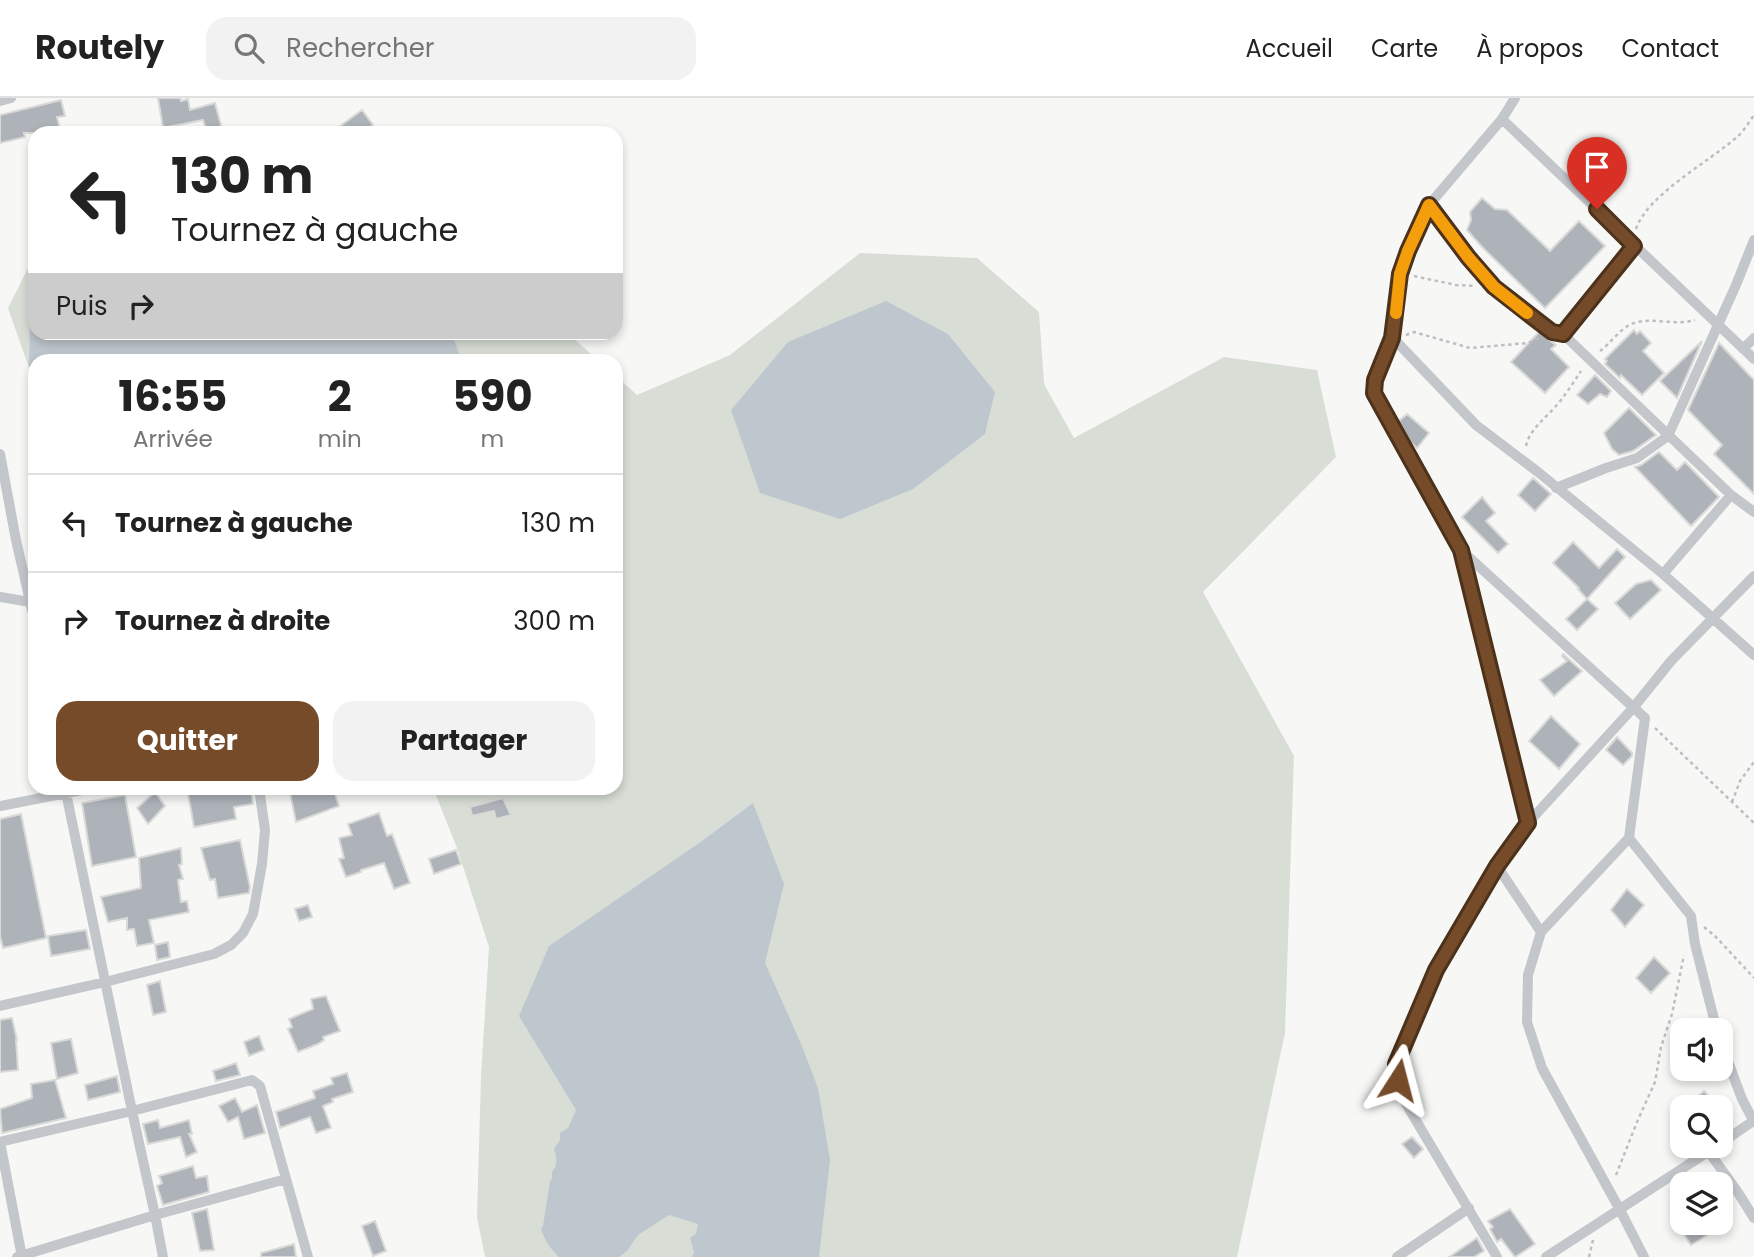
<!DOCTYPE html>
<html lang="fr">
<meta charset="utf-8">
<style>
body{margin:0;font-family:Poppins,sans-serif;background:#f2f2f2;color:#222;height:100vh;display:flex;flex-direction:column;font-size:26px;white-space:nowrap}
*{box-sizing:border-box;margin:0}
p{font-size:23px;color:#767676}
.icon{flex:none;width:38px;height:38px;fill:none;stroke:currentColor;stroke-width:2;stroke-linecap:round;stroke-linejoin:round}
.map{position:relative;flex:1;overflow:hidden}
.panel{position:absolute;left:28px;top:256px;width:595px;height:441px;display:flex;flex-direction:column;background:#fff;border-radius:21px;box-shadow:0 4px 10px #0003}
.panel>*{flex:none}
.banner{position:absolute;left:28px;top:28px;width:595px;height:214px;border-radius:21px;box-shadow:0 4px 10px #0003;background:#fff;color:#222;overflow:hidden}
.controls{position:absolute;left:1670px;top:920px;display:grid;gap:14px}
.controls a{display:grid;place-items:center;width:63px;height:63px;border-radius:14px;background:#fff;box-shadow:0 4px 10px #0003;font-size:35px}
.pin{position:absolute;display:grid;place-items:center;width:60px;height:60px;color:#fff;margin:-72px -30px;border-radius:50% 50% 50% 0;rotate:-45deg;box-shadow:0 0 7px #0007}
.pin .icon{rotate:45deg}
.me{position:absolute;width:77px;margin:-38px;rotate:9deg;stroke-linejoin:round;filter:drop-shadow(0 0 5px #0008)}
.turn{display:flex;align-items:center;gap:24px;height:147px;padding:0 28px;font-size:32px}
.turn .icon{width:91px;height:91px;stroke-width:2.5}
.turn b{display:block;font-size:49px;line-height:60px}
.then{display:flex;align-items:center;height:66px;padding:0 28px;background:#0003;gap:14px;font-size:26px}
.eta{display:flex;justify-content:space-evenly;align-items:center;height:119px;text-align:center}
.eta b{font-size:42px;font-weight:700;line-height:49px}
.action{display:flex;gap:14px;margin-top:auto;padding:14px 28px}
.action a{flex:1;height:80px;border-radius:21px;background:#754b29;color:#fff;font-size:28px;font-weight:700;line-height:80px;text-align:center}
.action a+a{background:#f2f2f2;color:#222}
ul{padding:0;list-style:none}
li{display:flex;align-items:center;gap:21px;height:98px;padding:0 28px;border-top:2px solid #e0e0e0}
li div{flex:1}
li b{display:block;font-size:26px}
li em{font-style:normal}
header{display:flex;align-items:center;gap:42px;box-sizing:border-box;height:98px;padding:0 35px;background:#fff;border-bottom:2px solid #e0e0e0}
header strong{font-size:33px}
nav{display:flex;gap:38px;margin-inline-start:auto;font-size:24px}
.search{width:490px;height:63px;background:#f2f2f2;display:flex;align-items:center;gap:18px;box-sizing:border-box;padding:0 24px;border-radius:21px;color:#767676;font-size:26px}
.map>svg:first-child{display:block}
.green{fill:#d8ded6}
.water{fill:#bfc7ce}
.building{fill:#aeb3ba;stroke:#d9d9d7;stroke-width:2}
.lines{fill:none;stroke-linecap:round;stroke-linejoin:round}
.path{stroke:#bdbec1;stroke-width:2.5;stroke-dasharray:3.5 3.5;stroke-linecap:butt}
.street{stroke:#c3c6ca;stroke-width:10}
.route-casing{stroke:#4c311b;stroke-width:18}
.route{stroke:#754b29;stroke-width:12}
.slow{stroke:#f59e0b;stroke-width:12}
</style>
<header>
<strong>Routely</strong>
<div class="search"><svg class="icon" aria-label="search" viewBox="0 0 24 24"><circle cx="10" cy="10" r="6"/><path d="M15 15l6 6"/></svg>Rechercher</div>
<nav><a>Accueil</a><a>Carte</a><a>À propos</a><a>Contact</a></nav>
</header>
<div class="map">
<svg width="1754" height="1159" viewBox="0 0 1754 1159">
<rect width="100%" height="100%" fill="#f7f8f5"/>
<path class="green" d="M860 155 977 160 1039 214 1044 286 1074 340 1224 259 1317 272 1336 359 1203 494 1294 658 1285 935 1237 1159H485L477 1119 481 978 489 849 457 750 433 690H616V278L637 297 730 257Z
M35 156V234H566L598 262H35V287L8 210Z"/>
<path class="water" d="M886 203 948 236 995 294 985 336 913 391 840 421 760 395 731 312 788 244Z
M35 212V234L452 235 461 262H35V268L29 269 30 225Z
M753 705 784 786 765 865 802 948 818 990 830 1062 819 1159H692L694 1154 690 1140 696 1136 698 1126 669 1117 638 1137 627 1153 619 1159H559C551 1152 544 1141 541 1131L543 1128 550 1083 552 1080V1074C558 1067 557 1060 554 1051L560 1042V1035L568 1030 576 1012 519 918 549 848 702 743Z"/>
<path class="building" d="M158 0H180L181 3 188 1 190 12 215 5 222 31 207 35 203 22 163 30Z
M61 2 65 18 57 19 61 35H24L25 39 0 45V17Z
M362 12 373 27 362 35H331Z
M1482 100 1495 111 1507 112 1550 153 1579 123 1605 148 1545 210 1483 150 1467 132 1471 122 1470 114Z
M1634 232 1637 236 1640 233 1651 245 1643 253 1664 275 1642 297 1621 277 1620 280 1605 266 1607 263 1605 261Z
M1539 234 1556 247 1551 251 1569 269 1545 295 1511 264Z
M1702 243 1677 300 1660 283Z
M1719 245 1754 282V396L1714 356 1722 347 1688 312Z
M1595 277 1611 293 1607 299 1600 296 1588 306 1577 297Z
M1629 310 1656 337 1633 353 1619 357 1612 351 1604 335Z
M1407 316 1429 335 1417 350 1410 344 1399 323Z
M1659 354 1677 372 1685 364 1719 399 1691 428 1635 369 1641 367Z
M1533 380 1551 396 1535 413 1518 397Z
M1482 399 1495 415 1486 423 1508 446 1498 455 1462 419Z
M1573 444 1599 470 1617 451 1625 459 1587 501 1578 491 1579 490 1553 465Z
M1651 482 1661 492 1630 521 1615 505 1636 486Z
M1587 501 1598 511 1577 532 1566 521Z
M1563 556 1582 573 1554 598 1540 582 1567 563 1562 558Z
M1551 618 1580 646 1559 671 1529 643Z
M1617 639 1632 655V658L1623 667 1606 652Z
M187 690H251L253 706 234 709 236 721 194 729Z
M289 690H333L339 708 296 724Z
M155 694 165 708 148 726 137 710Z
M125 697 136 759 92 768 82 705Z
M503 700 511 717 496 721 494 713 472 718 470 709Z
M379 715 387 738 392 736 410 785 394 791 384 765 361 772V774L346 779 339 761 344 760 339 740 352 737 348 726Z
M21 716 46 840 3 850 0 838V721Z
M240 742 250 789 249 795 218 800 215 781 210 782 201 750Z
M181 750 182 766 179 767 183 781 178 782 181 804 187 803 189 814 149 822 154 845 137 848 134 831 127 832V820L108 824 101 799 141 790 139 760Z
M456 752 461 766 434 776 429 761Z
M1627 791 1644 807 1625 829 1611 812Z
M308 807 312 819 299 823 295 811Z
M86 832 90 851 51 858 48 838Z
M168 844 170 859 157 862 155 847Z
M1654 859 1670 875 1651 895 1636 880Z
M160 883 166 914 153 917 147 887Z
M326 898 340 933 323 939 324 942 318 946 298 954 288 931 292 929 289 921 313 911 311 901Z
M12 920 17 942H16L18 972 0 974V922Z
M259 938 264 952 249 958 244 944Z
M71 941 78 975 57 981 51 945Z
M236 965 240 977 216 983 213 973Z
M347 975 353 994 332 1001 333 1004 323 1008 331 1030 316 1035 310 1019 280 1030 276 1014 315 1000 313 993 333 986 331 980Z
M117 978 120 994 88 1002 85 987Z
M55 982 66 1020 2 1035 0 1011 32 1000 31 986Z
M1704 993 1720 1010H1686Z
M235 1000 242 1014 257 1007 265 1035 244 1041 238 1019 228 1024 219 1008Z
M158 1022 160 1030 189 1022 192 1036H189L197 1054 186 1059 180 1039 148 1046 143 1026Z
M1412 1039 1423 1051 1414 1060 1402 1046Z
M193 1068 196 1080 207 1078 209 1094 163 1107 157 1088 162 1085 159 1078Z
M207 1111 214 1152 200 1153 192 1115Z
M1510 1111 1535 1146 1515 1159 1501 1141 1497 1144 1490 1131 1493 1129 1488 1123Z
M375 1123 386 1153 373 1158 362 1128Z
M1693 1125H1709L1714 1133 1691 1147 1682 1133Z
M1477 1140 1484 1153 1474 1159H1449Z
M294 1146 296 1159H261V1155Z"/>
<g class="lines">
<path class="path" d="M1636 131C1647 97 1710 63 1737 39 1744 33 1749 24 1754 17
M1414 178 1456 187 1476 188
M1406 237 1414 234 1470 250 1528 245 1539 240
M1600 253C1611 245 1621 229 1634 225 1653 219 1676 228 1695 222
M1526 348C1530 331 1544 322 1555 309 1565 298 1573 285 1581 273
M1655 630 1754 725
M1732 704 1740 683 1754 664
M1704 829 1716 839 1754 880
M1616 1077 1637 1024 1655 984 1661 949 1672 916 1684 857
M1589 1159 1593 1142"/>
<path class="street" d="M1515 0 1502 21 1429 107 1408 153 1400 176 1393 240 1476 327 1538 374 1663 476 1754 557
M0 3 11 0
M1502 21 1754 261
M1429 107 1468 159 1494 189 1552 234 1563 236 1731 397 1754 414
M1563 236 1635 148
M1393 240 1375 282 1374 294 1461 452 1528 725
M1743 251 1754 240
M0 356 16 442 35 525
M1556 390 1606 370 1637 360 1668 338 1736 187 1754 142
M1461 452 1645 620 1629 740 1541 834 1528 877 1527 924 1542 970 1620 1112 1644 1159
M1663 476 1731 397
M0 499 30 504
M65 690 132 1013 155 1117 163 1159
M0 708 92 690
M1629 740 1691 818 1695 846 1717 933
M1497 768 1541 834
M0 908 105 884 214 856 231 847 243 835 253 816 262 766 265 732 259 690
M1720 942 1742 1001 1754 1024
M0 1044 132 1013 252 982 260 988 308 1159
M0 1044 22 1159
M1720 1046 1753 1023
M1709 1054 1739 1096 1754 1120
M17 1159 155 1117 286 1081
M1397 1159 1469 1110
M1497 1159 1402 999 1398 982 1396 966 1436 872 1497 768 1528 725 1633 610 1671 563 1754 478
M1546 1159 1717 1048"/>
</g>
<g class="lines">
<defs>
<path id="route" d="M1398 982 1396 966 1436 872 1497 768 1528 725 1461 452 1374 295 1375 282 1392 240 1400 176 1408 153 1429 107 1468 159 1494 189 1552 234 1563 236 1634 148 1597 111"/>
</defs>
<use href="#route" class="route-casing"/>
<use href="#route" class="route"/>
<path class="slow" d="M1396 215 1400 176 1408 153 1429 107 1468 159 1494 189 1527 215"/>
</g>
</svg>
<div class="controls">
<a><svg class="icon" aria-label="sound" viewBox="0 0 24 24"><path d="M4 9h4l5-4v14l-5-4H4zM17 9q2 3 0 6"/></svg></a>
<a><svg class="icon" aria-label="search" viewBox="0 0 24 24"><circle cx="10" cy="10" r="6"/><path d="M15 15l6 6"/></svg></a>
<a><svg class="icon" aria-label="layers" viewBox="0 0 24 24"><path d="M12 4l9 5-9 5-9-5zM3 14l9 5 9-5"/></svg></a>
</div>
<div class="pin" style="left:1597px;top:111px;background:#d93025"><svg class="icon" aria-label="arrive" viewBox="0 0 24 24"><path d="M6 21V4h12l-3 4 3 4H6"/></svg></div>
<svg class="me" style="left:1398px;top:982px" viewBox="-20 -20 40 40"><path d="M0-17L14 15 0 8-14 15z" fill="#754b29" stroke="#fff" stroke-width="4"/></svg>
<div class="banner">
<div class="turn"><svg class="icon" aria-label="left" viewBox="0 0 24 24"><path d="M17 20v-9H6M10 6l-5 5 5 5"/></svg><div><b>130 m</b>Tournez à gauche</div></div>
<div class="then">Puis<svg class="icon" aria-label="right" viewBox="0 0 24 24"><path d="M7 20v-9h11M14 6l5 5-5 5"/></svg></div>
</div>
<section class="panel">
<div class="eta">
<div><b>16:55</b><p>Arrivée</p></div>
<div><b>2</b><p>min</p></div>
<div><b>590</b><p>m</p></div>
</div>
<ul>
<li><svg class="icon" aria-label="left" viewBox="0 0 24 24"><path d="M17 20v-9H6M10 6l-5 5 5 5"/></svg><div><b>Tournez à gauche</b></div><em>130 m</em></li>
<li><svg class="icon" aria-label="right" viewBox="0 0 24 24"><path d="M7 20v-9h11M14 6l5 5-5 5"/></svg><div><b>Tournez à droite</b></div><em>300 m</em></li>
</ul>
<div class="action"><a>Quitter</a><a>Partager</a></div>
</section>
</div>
